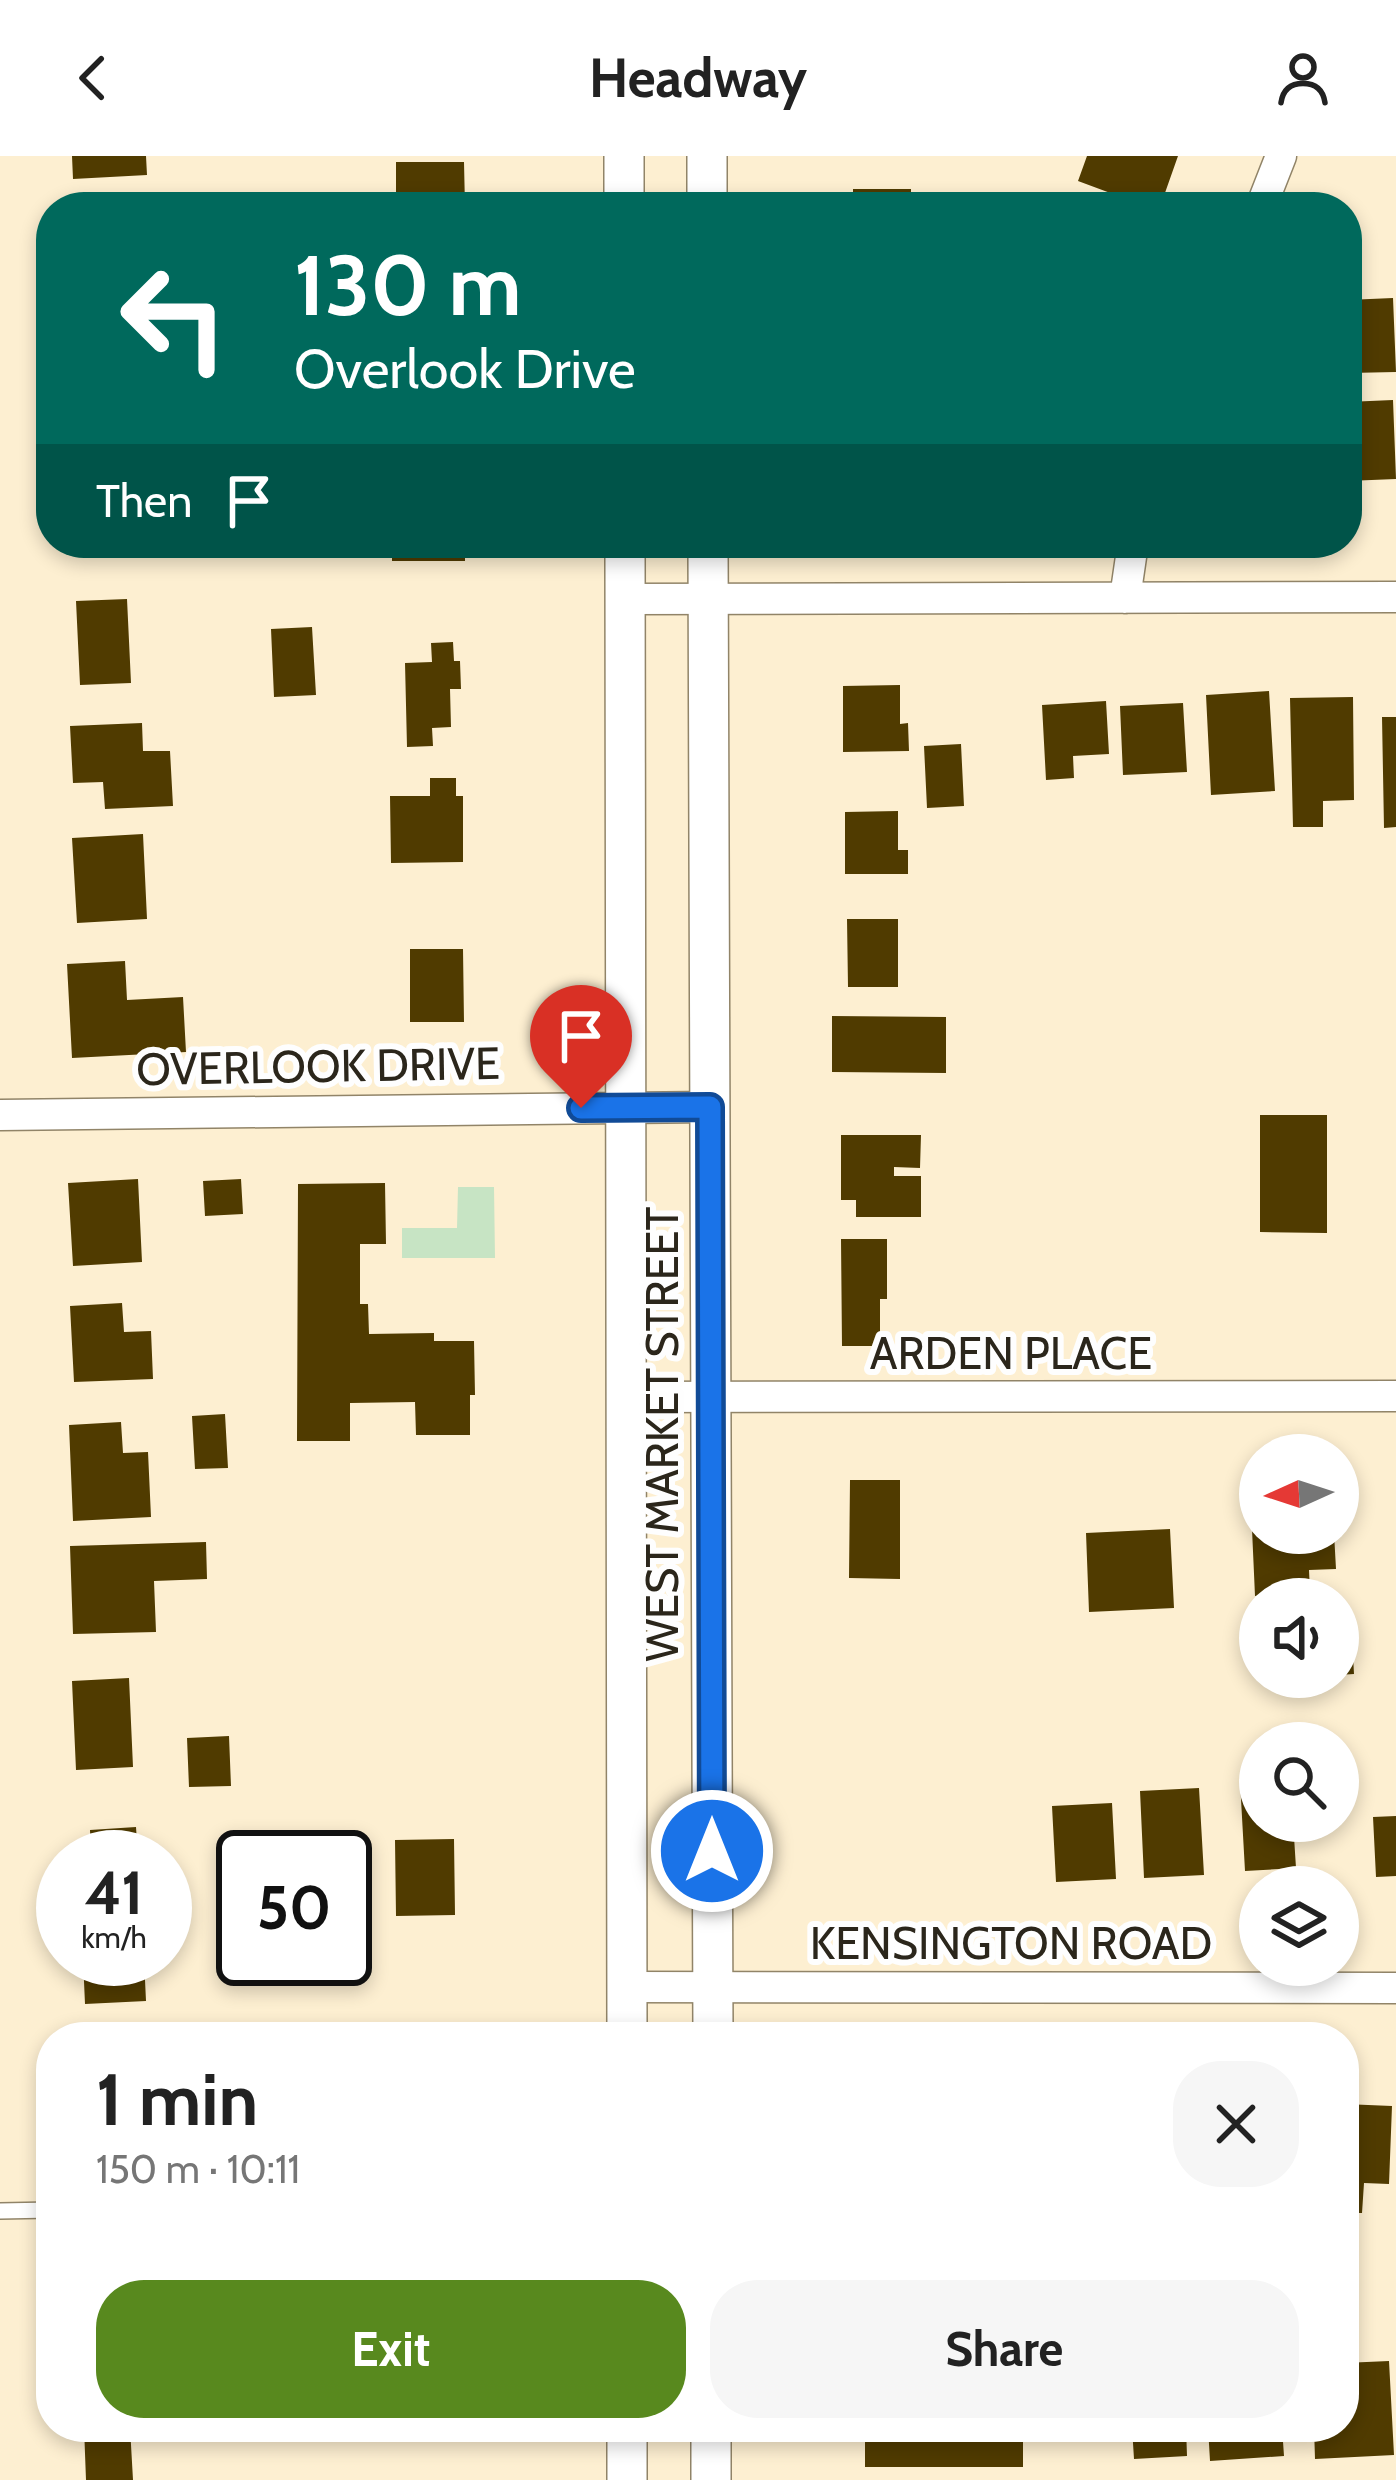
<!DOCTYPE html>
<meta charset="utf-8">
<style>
body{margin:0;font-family:Cabin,sans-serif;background:#f6f6f6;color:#222;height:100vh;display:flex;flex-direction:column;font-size:45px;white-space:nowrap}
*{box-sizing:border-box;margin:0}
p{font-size:39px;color:#767676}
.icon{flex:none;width:66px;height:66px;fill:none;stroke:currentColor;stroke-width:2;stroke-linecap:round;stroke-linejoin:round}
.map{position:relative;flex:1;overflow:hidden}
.panel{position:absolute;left:36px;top:1866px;width:1323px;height:420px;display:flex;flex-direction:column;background:#fff;border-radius:48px;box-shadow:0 6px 18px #0003}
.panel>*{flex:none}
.top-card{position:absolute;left:36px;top:36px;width:1326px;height:366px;border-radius:48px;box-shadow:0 6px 18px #0003;background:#00695c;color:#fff;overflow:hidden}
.needle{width:78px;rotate:267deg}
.controls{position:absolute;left:1239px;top:1278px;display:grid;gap:24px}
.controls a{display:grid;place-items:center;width:120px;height:120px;border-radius:50%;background:#fff;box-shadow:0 6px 18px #0003;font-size:60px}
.speed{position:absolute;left:36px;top:1674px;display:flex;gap:24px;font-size:60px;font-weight:700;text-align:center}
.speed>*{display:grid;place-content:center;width:156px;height:156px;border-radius:50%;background:#fff;box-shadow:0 6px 18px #0003;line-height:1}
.speed small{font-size:30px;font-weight:400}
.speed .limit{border:6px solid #111;border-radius:18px;background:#fff;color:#111}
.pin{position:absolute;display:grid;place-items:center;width:102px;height:102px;color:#fff;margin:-123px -51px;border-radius:50% 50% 50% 0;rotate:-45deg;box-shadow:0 0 12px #0007}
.pin .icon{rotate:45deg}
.me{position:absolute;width:132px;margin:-66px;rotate:0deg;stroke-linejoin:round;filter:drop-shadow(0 0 9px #0008)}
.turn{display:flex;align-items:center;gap:42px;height:252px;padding:0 60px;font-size:54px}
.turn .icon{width:156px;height:156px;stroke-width:2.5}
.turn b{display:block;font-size:84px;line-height:102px}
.then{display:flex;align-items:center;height:114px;padding:0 60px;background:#0003;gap:24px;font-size:45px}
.round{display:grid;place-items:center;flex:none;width:126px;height:126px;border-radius:48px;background:#f6f6f6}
.summary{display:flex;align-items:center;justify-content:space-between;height:204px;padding:0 60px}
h1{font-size:72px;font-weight:800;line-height:90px}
.button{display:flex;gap:24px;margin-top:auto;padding:24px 60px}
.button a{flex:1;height:138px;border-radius:48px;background:#58891e;color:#fff;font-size:48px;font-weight:800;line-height:138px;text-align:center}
.button a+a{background:#f6f6f6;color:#222}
header{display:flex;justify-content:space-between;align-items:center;height:156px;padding:0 60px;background:#fff;font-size:54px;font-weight:800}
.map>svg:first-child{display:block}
.green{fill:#c7e4c4}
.building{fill:#503b00}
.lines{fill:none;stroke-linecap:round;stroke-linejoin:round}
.service-casing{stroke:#918468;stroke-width:18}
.minor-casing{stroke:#918468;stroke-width:33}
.secondary-casing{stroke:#918468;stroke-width:42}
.service{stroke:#fff;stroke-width:15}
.minor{stroke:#fff;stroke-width:30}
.secondary{stroke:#fff;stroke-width:39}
.route-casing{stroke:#114b97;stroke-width:30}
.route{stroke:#1a73e8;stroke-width:21}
.labels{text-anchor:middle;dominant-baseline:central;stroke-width:12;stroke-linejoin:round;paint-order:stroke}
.street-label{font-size:45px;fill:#2b261b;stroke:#fefefe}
</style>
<header><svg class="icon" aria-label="back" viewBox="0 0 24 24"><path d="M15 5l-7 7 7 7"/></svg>Headway<svg class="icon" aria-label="person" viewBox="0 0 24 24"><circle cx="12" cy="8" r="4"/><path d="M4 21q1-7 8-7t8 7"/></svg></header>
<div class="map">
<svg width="1396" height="2324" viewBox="0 0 1396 2324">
<rect width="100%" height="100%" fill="#fdefd1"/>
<path class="green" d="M458 1031H494L495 1102H402V1072H457Z"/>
<path class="building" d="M72 0H146L147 19 73 23Z
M1087 0H1178L1160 51H1148L1078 25Z
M396 6H464L465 51H396Z
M853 33H911V51H853Z
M1393 142 1396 216 1349 217 1347 144Z
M1393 244 1396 323 1347 325V246Z
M392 387H465V405H392Z
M127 443 131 527 80 529 76 445Z
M312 471 316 539 274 541 271 473Z
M453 486 454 505H460L461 533H450L451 571 432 572 433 590 407 591 405 507 432 506 431 487Z
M900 529V568L908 567 909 595 843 596V530Z
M1269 535 1275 635 1211 639 1206 539Z
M1353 541 1354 644 1323 645V671H1293L1290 542Z
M1106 545 1109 598 1073 600 1074 622 1046 624 1042 549Z
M1183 547 1187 616 1123 619 1120 550Z
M1382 561H1396V671L1384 672Z
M142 567 143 595H170L173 650 105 653 103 626 73 627 70 570Z
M961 588 964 650 927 652 924 590Z
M430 622H456V640H463V706L391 707 390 640H430Z
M898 655V694H908V718H845V656Z
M143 678 147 763 77 767 72 682Z
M847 763H898V831H848Z
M410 793H463L464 866H410Z
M125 805 127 844 183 841 186 896 72 902 67 808Z
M832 860 946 861V917L832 916Z
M1260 959H1327V1077L1260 1076Z
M841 979H921L920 1012 894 1011V1020H921V1061H856V1044H841Z
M138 1023 142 1106 73 1110 68 1027Z
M241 1023 243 1058 205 1060 203 1025Z
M385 1027 386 1088H360V1148H368L369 1178 434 1177V1185H474L475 1239H470V1279H416L415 1246 350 1247V1285H297L298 1028Z
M841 1083H887V1143H880V1190H842Z
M122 1147 124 1176 151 1175 153 1223 74 1226 70 1150Z
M225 1258 228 1312 195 1313 192 1260Z
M121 1266 123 1297 148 1296 151 1361 73 1365 69 1269Z
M850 1324H900V1423L849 1422Z
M1170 1373 1174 1452 1089 1456 1086 1377Z
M1252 1373H1260V1377H1334L1336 1413 1309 1414 1310 1437 1255 1440Z
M206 1386 207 1423 154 1425 156 1476 73 1478 70 1390Z
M1352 1482 1354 1518 1338 1519V1483Z
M129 1522 133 1611 76 1614 72 1525Z
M229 1580 231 1630 189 1631 187 1582Z
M1260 1624V1665H1293L1296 1712 1245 1715 1240 1625Z
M1199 1632 1204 1719 1144 1722 1140 1635Z
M1112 1647 1116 1723 1056 1726 1052 1650Z
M1396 1660V1720L1376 1721 1373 1661Z
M136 1671 138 1701H91L90 1674Z
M454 1683 455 1759 396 1760 395 1684Z
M83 1803H144L146 1845 85 1848Z
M1344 1948 1392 1950 1389 2028 1364 2027 1362 2057H1344Z
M1389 2205 1394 2299 1315 2303 1314 2271H1344V2207Z
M84 2271H130L133 2324H86Z
M865 2271H1023V2311H865Z
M1132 2271H1186L1187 2300 1134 2303Z
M1208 2271H1282L1284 2300 1210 2305Z"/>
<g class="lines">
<defs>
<path id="service" d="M0 2055 51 2054"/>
<path id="minor" d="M1261 51 1281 0
M1125 442 1133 387
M625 443 1396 441
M0 959 710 951
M625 1241 1396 1240
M627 1831 1396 1832"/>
<path id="secondary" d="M624 0V51
M707 0V51
M625 387 627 1881
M708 387 713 1881
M627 2324V2271
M711 2324V2271"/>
</defs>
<use href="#service" class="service-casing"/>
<use href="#minor" class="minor-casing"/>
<use href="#secondary" class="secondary-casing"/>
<use href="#service" class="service"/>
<use href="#minor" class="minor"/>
<use href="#secondary" class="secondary"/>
</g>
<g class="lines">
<defs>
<path id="route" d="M581 952 710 951 712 1695"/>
</defs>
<use href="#route" class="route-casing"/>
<use href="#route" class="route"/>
</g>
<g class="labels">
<g class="street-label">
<text transform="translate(318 910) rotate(-1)">OVERLOOK DRIVE</text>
<text x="1011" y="1197">ARDEN PLACE</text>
<text transform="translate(662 1278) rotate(-90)">WEST MARKET STREET</text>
<text x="1011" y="1787">KENSINGTON ROAD</text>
</g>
</g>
</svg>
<div class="controls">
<a><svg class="needle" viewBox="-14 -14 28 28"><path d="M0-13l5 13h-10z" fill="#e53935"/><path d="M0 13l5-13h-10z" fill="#767676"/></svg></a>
<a><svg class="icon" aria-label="sound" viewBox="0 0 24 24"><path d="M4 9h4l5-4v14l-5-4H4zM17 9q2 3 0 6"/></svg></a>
<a><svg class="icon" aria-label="search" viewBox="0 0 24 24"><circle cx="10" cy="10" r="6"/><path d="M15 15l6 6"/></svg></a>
<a><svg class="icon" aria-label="layers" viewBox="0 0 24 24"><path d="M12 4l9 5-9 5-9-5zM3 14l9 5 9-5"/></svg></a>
</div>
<div class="speed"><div>41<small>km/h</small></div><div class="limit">50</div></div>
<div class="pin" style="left:581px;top:952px;background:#d93025"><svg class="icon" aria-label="arrive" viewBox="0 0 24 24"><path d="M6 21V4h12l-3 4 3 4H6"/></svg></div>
<svg class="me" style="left:712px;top:1695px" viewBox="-20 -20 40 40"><circle r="17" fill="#1a73e8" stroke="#fff" stroke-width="3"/><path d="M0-11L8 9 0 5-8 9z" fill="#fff"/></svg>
<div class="top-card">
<div class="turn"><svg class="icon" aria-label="left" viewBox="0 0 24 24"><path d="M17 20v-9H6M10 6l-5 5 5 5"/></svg><div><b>130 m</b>Overlook Drive</div></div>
<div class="then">Then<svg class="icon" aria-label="arrive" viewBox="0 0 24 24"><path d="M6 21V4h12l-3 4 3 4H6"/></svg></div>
</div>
<section class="panel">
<div class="summary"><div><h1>1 min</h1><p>150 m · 10:11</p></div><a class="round"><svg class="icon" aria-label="close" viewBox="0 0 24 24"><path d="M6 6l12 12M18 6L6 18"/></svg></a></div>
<div class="button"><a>Exit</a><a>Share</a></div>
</section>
</div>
